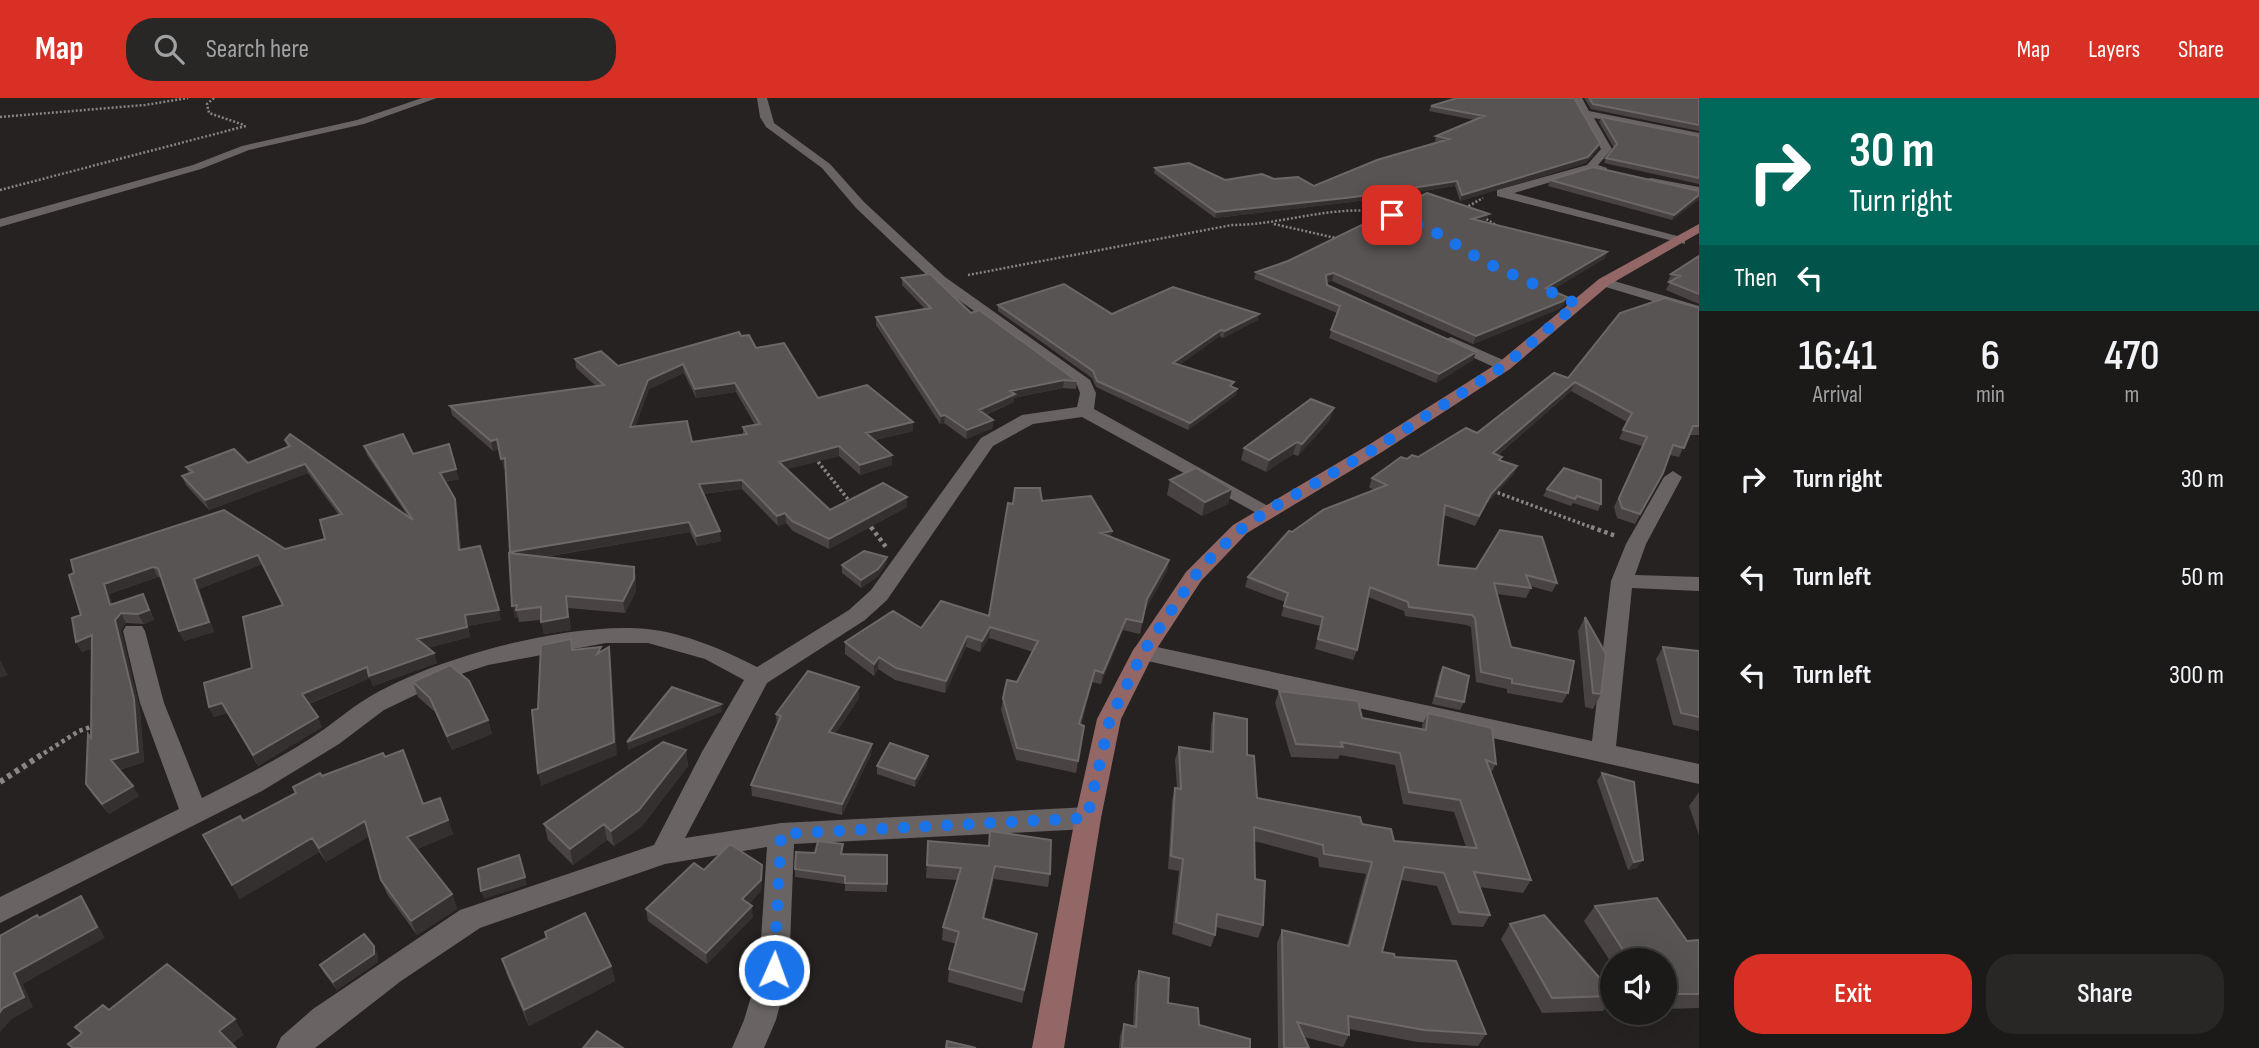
<!DOCTYPE html>
<style>
body{margin:0;font-family:"Sofia Sans Condensed",sans-serif;background:#292726;color:#f1f3f6;height:100vh;display:flex;flex-direction:column;font-size:26px;white-space:nowrap}
*{box-sizing:border-box;margin:0}
p{font-size:23px;color:#a0a1a2}
.icon{flex:none;width:38px;height:38px;fill:none;stroke:currentColor;stroke-width:2;stroke-linecap:round;stroke-linejoin:round}
.map{position:relative;flex:1;overflow:hidden}
.details{display:flex;flex-direction:column;background:#1c1a19;width:560px}
.details>*{flex:none}
.hud{background:#00695c;color:#fff;overflow:hidden}
.controls{position:absolute;left:1600px;top:850px;display:grid;gap:14px}
.controls a{display:grid;place-items:center;width:77px;height:77px;border-radius:50%;background:#1c1a19;box-shadow:0 7px 28px #0002,0 0 0 2px #3a3838;font-size:35px}
.pin{position:absolute;display:grid;place-items:center;width:60px;height:60px;color:#fff;margin:-30px;border-radius:14px;box-shadow:0 4px 10px #0006}
.me{position:absolute;width:77px;margin:-38px;rotate:2deg;stroke-linejoin:round;filter:drop-shadow(0 0 5px #0008)}
.turn{display:flex;align-items:center;gap:24px;height:147px;padding:0 35px;font-size:32px}
.turn .icon{width:91px;height:91px;stroke-width:2.5}
.turn b{display:block;font-size:49px;line-height:60px}
.then{display:flex;align-items:center;height:66px;padding:0 35px;background:#0003;gap:14px;font-size:26px}
.eta{display:flex;justify-content:space-evenly;align-items:center;height:119px;text-align:center}
.eta b{font-size:42px;font-weight:600;line-height:49px}
.button{display:flex;gap:14px;margin-top:auto;padding:14px 35px}
.button a{flex:1;height:80px;border-radius:28px;background:#d93025;color:#fff;font-size:28px;font-weight:600;line-height:80px;text-align:center}
.button a+a{background:#292726;color:#f1f3f6}
ul{padding:0;list-style:none}
li{display:flex;align-items:center;gap:21px;height:98px;padding:0 35px}
li div{flex:1}
li b{display:block;font-size:26px}
li em{font-style:normal}
header{display:flex;align-items:center;gap:42px;box-sizing:border-box;height:98px;padding:0 35px;background:#d93025;color:#fff}
header strong{font-size:33px}
nav{display:flex;gap:38px;margin-inline-start:auto;font-size:24px}
.search{width:490px;height:63px;background:#292726;display:flex;align-items:center;gap:18px;box-sizing:border-box;padding:0 24px;border-radius:28px;color:#a0a1a2;font-size:26px}
main{display:flex;flex:1;min-height:0}
.map>svg:first-child{display:block}
.lines{fill:none;stroke-linecap:round;stroke-linejoin:round}
.path-far3{stroke:#888584;stroke-width:2.5;stroke-dasharray:2 2;stroke-linecap:butt}
.path-far2{stroke:#888584;stroke-width:3.5;stroke-dasharray:2.5 2.5;stroke-linecap:butt}
.path-far1{stroke:#888584;stroke-width:4.5;stroke-dasharray:3.5 3.5;stroke-linecap:butt}
.path{stroke:#888584;stroke-width:6;stroke-dasharray:4.5 4.5;stroke-linecap:butt}
.street{fill:#696463;fill-rule:evenodd}
.secondary{fill:#936765;fill-rule:evenodd}
.wall{fill:#494443;fill-rule:evenodd}
.shaded-wall{fill:#34302f}
.building{fill:#585453;stroke:#6c6867;stroke-width:2;fill-rule:evenodd}
.route{stroke:#1a73e8;stroke-width:12;stroke-dasharray:0 21.6}
</style>
<header>
<strong>Map</strong>
<div class="search"><svg class="icon" aria-label="search" viewBox="0 0 24 24"><circle cx="10" cy="10" r="6"/><path d="M15 15l6 6"/></svg>Search here</div>
<nav><a>Map</a><a>Layers</a><a>Share</a></nav>
</header>
<main>
<div class="map">
<svg width="1699" height="950" viewBox="0 0 1699 950">
<rect width="100%" height="100%" fill="#262221"/>
<g class="lines">
<path class="path-far3" d="M214 0 207 6 209 15 244 27
M0 19 145 7 188 0
M0 92 246 28
M1465 110 1483 100
M1483 119 1499 129
M1274 126 1340 141
M968 177 1232 127C1285 127 1338 104 1390 116"/>
<path class="path-far2" d="M815 360 851 405
M1493 393 1596 431
M868 425 872 431"/>
<path class="path-far1" d="M871 429 886 449
M1591 429 1616 438
M38 659 79 633 96 627"/>
<path class="path" d="M0 684 41 657"/>
<path class="street" d="M422 0H437L364 26 249 52 201 71 0 129V121L193 67 242 48 357 22Z
M757 0H767L774 25 830 66 864 104 945 179 1090 282 1096 295 1094 311 1277 413 1274 417H1260L1082 319 1033 326 993 348 887 502 865 522 767 585 685 740 781 725 1088 709 1098 713 1101 720 1098 727 1088 731 794 746 789 872 776 922 764 950H732L744 922 759 872 767 749 665 766 480 830 401 883 315 950H276L281 939 313 911 460 812 654 747 703 652 744 582 705 561 648 545H606L488 567 455 578 384 612 339 646 262 693 0 825V799L179 711 140 605 123 533 126 528H142L145 533 164 605 202 700C243 679 285 658 323 632 337 622 351 610 366 601 431 560 570 523 647 531 685 535 724 552 757 569L849 512 871 492 981 340 1022 317 1077 309 1080 295 1077 287 935 185 856 110 822 70 766 29 760 19Z
M1572 0H1582L1589 13 1699 35V41L1594 20 1612 51 1598 67 1607 70V74L1591 72 1514 95 1685 140V146L1497 98V92L1587 67 1601 51Z
M1651 80 1699 89V97L1647 85V81Z
M1604 180 1699 208V217L1599 187 1597 184Z
M1451 239 1510 265 1512 268 1504 273 1498 271 1446 247V241Z
M1673 373 1682 379 1646 446 1635 477 1699 479V493L1632 490 1616 648 1699 666V686L1143 562 1135 559 1132 554 1135 549 1143 546 1592 643 1611 483 1626 446 1664 379Z"/>
<path class="secondary" d="M1699 126V135L1609 187 1510 271 1382 354 1247 435 1201 483 1154 555 1121 621 1101 720 1064 950H1032L1075 720 1097 621 1132 554 1186 474 1233 427 1370 346 1498 265 1599 181Z"/>
</g>
<path class="wall" d="M1457 0 1600 45 1598 51 1586 65 1460 103 1455 88 1352 104 1215 120 1154 75 1155 70 1225 82 1274 81 1314 88 1439 44 1435 43 1436 38 1475 22 1429 13 1431 8Z
M1584 0H1699V33L1591 11Z
M1601 19 1699 38V86L1604 65 1606 60 1614 50 1599 24Z
M1550 82 1699 93V101L1672 122 1548 88Z
M1486 122 1483 124 1607 154 1604 161 1551 192 1564 206 1559 211 1473 246 1332 183 1327 184V187L1476 254 1473 262 1436 285 1329 240 1337 215 1254 181 1256 174Z
M1699 158V206L1666 192 1670 184 1668 183 1671 176Z
M902 180 971 215 1077 283 1076 291 1063 290 1014 300V304L986 317 993 330 966 341 944 325 940 326 876 227V219L925 211 902 187Z
M998 207 1112 216 1258 222 1223 240 1220 238 1179 267 1236 297 1188 332 1096 289 1092 280 998 213Z
M1699 210V337H1689L1679 359 1670 357 1663 375 1635 426 1617 420 1614 409 1642 348 1619 341 1627 324 1571 293 1498 357 1501 362 1517 368 1513 377 1487 405 1475 428 1444 417 1438 467 1476 471 1500 432 1557 485 1552 494 1530 488 1531 490 1526 500 1497 496 1511 549 1568 595 1562 605 1507 595V591L1476 584 1471 529 1467 527 1405 518 1404 513 1368 499 1357 552 1353 562 1315 551 1320 528 1281 518 1285 504 1245 489 1248 479 1292 434 1374 392 1369 389 1372 380 1407 361 1418 359 1477 335 1568 280Z
M741 238 818 300 913 333 875 342 892 367 860 377 839 358 787 371 830 412 907 399V409L829 451 793 433 786 425 778 428 742 391 703 396 721 443 697 448 690 434 545 459 634 469 636 480V493L625 515 568 510 571 532 544 536 541 522 519 524 518 519 515 520 506 370 504 371 499 351 493 353 452 317 450 308 596 288 576 270 575 261 618 268ZM684 275 696 300 736 294 755 327 743 329V336L692 344 635 329 649 291Z
M1330 322 1298 358 1293 356 1266 374 1241 362 1244 350Z
M285 342 407 417 367 357 364 348 413 356 459 381 445 384 457 410 461 451 501 522 468 528 470 539 427 550 434 555 437 565 373 588 370 580 309 606 322 629 258 668 227 615 214 619 209 609 252 570 283 507 262 466 199 491 214 534 184 543 179 533 162 480 158 479 109 496 112 506H148L154 522 144 526 126 525 121 532 140 612 144 664 119 672 139 698 109 716 93 697 86 686 91 640 92 550 82 554 76 544 81 517 69 477 285 451 325 441 339 417 308 375 209 412 186 387 182 378 189 375 186 369 248 365 287 349Z
M1564 370 1601 406 1598 413 1573 405 1571 408 1543 398 1547 391Z
M1170 382 1232 391 1228 406 1202 418 1167 397Z
M1042 403 1111 439 1169 462 1167 473 1145 512 1140 536 1123 532 1101 586 1092 584 1081 627 1084 628 1076 675 1016 662 1001 612 1003 600 1017 584 1033 554 989 540 980 554 966 549 945 595 895 582 878 571 874 578 845 556V544L989 518 1013 406Z
M887 459 886 466 878 478 861 490 842 475V467Z
M1585 519 1601 596 1593 611 1585 609 1578 533Z
M1663 549 1699 553V633L1673 627 1656 561Z
M1443 569 1464 604 1460 612 1432 606 1439 577Z
M413 584 488 622 492 636 452 652 435 614 418 599Z
M1279 593 1362 620 1422 631V627L1428 615 1496 666 1491 675 1531 782 1523 795 1479 789 1490 817 1483 829 1452 827 1437 788 1401 782 1382 854 1395 859 1486 936 1478 948 1417 944 1349 931V937L1343 949 1304 939 1309 950H1278L1277 845 1282 832 1347 847 1366 776 1319 769 1318 760 1254 743 1255 781 1263 827 1258 840 1216 829 1215 837 1211 849 1172 836 1179 773 1168 771 1172 702 1175 690H1177L1175 662 1179 649 1210 653 1211 627 1214 615 1247 657 1257 700 1362 726 1394 743 1466 749 1454 714 1403 706 1395 667 1340 657 1338 661 1291 659 1275 605Z
M859 600 835 636 872 646 871 656 842 717 752 698 751 687 777 627 776 616Z
M686 652 688 668 642 728 614 748 607 742 573 767 548 742 544 726Z
M928 658 927 666 915 689 877 676V668Z
M385 659 423 706 448 722 453 736 417 751 452 796 457 811 417 837 387 796 381 782 369 738 326 764 319 754 240 801 211 751 243 723 295 695 322 678Z
M1602 675 1637 770 1628 772 1597 683Z
M1699 694V737L1689 708Z
M928 743 1050 776 1048 789 994 781 984 821 1037 836 1022 905 948 884 949 871 956 846 942 842 943 829 957 782 926 780Z
M843 756 887 757V794L845 793V786L795 779V771Z
M762 779 761 793 749 806 753 819 707 866 648 823 646 811Z
M1595 808 1687 843 1699 842V910L1664 911V863H1612V866L1584 823Z
M1510 826 1612 894V901L1603 913 1542 915 1501 841Z
M545 834 611 868 615 883 529 928 507 877 502 861 546 840Z
M378 856V864L337 892 324 875 320 867Z
M1139 873 1168 905 1199 927 1250 950H1119L1120 938 1124 926 1133 928 1135 885Z"/>
<path class="shaded-wall" d="M1600 45 1598 51 1586 65 1460 103 1462 97Z
M1457 83 1455 88 1352 104 1215 120 1216 114Z
M1699 97V101L1672 122 1674 117Z
M1489 116 1486 122 1470 128 1472 121Z
M1607 154 1604 161 1543 198 1546 190Z
M1334 175 1332 183 1324 184 1326 177Z
M1567 199 1564 206 1559 211 1473 246 1476 238Z
M1259 216 1258 222 1223 240 1225 233Z
M1221 232 1220 238 1172 272 1173 265Z
M1476 254 1473 262 1436 285 1439 276Z
M683 266 684 275 649 291 631 339 630 329 648 282Z
M1064 282 1063 290 1014 300V304L978 320 979 312 1010 293Z
M1575 284 1571 293 1489 364 1493 355Z
M735 285 736 294 696 300 695 291Z
M1237 291 1236 297 1188 332 1190 325Z
M1334 310 1330 322 1298 358 1302 346Z
M945 317 944 325 940 326 941 318Z
M993 322V330L966 341 967 332Z
M913 324V333L866 344V335Z
M497 341 499 351 493 353 491 343Z
M1297 344 1293 356 1266 374 1269 362Z
M839 348V358L779 373V364Z
M892 357V367L860 377V367Z
M505 360 507 370 504 371 501 361Z
M305 366 308 375 209 412 205 402Z
M1517 368 1513 377 1487 405 1475 428 1491 396Z
M456 371 459 381 442 384 440 375Z
M742 382V391L700 396 699 386Z
M1232 391 1228 406 1202 418 1205 404Z
M907 399V409L829 451V441Z
M455 401 457 410 462 461 459 452Z
M785 415 786 425 778 428 777 418Z
M689 424 690 434 512 464 510 454Z
M720 433 721 443 697 448 696 438Z
M1112 433 1110 444 1101 435Z
M258 457 262 466 199 491 214 534 184 543 179 533 194 481Z
M887 459 886 466 878 478 861 490V482Z
M1169 462 1167 473 1145 512 1147 501Z
M153 469 158 479 109 496 115 517 110 507 104 486Z
M634 469 636 480V493L625 515 623 503Z
M143 496 154 522 144 526 138 516Z
M566 498 571 532 544 536 541 524Z
M517 507 516 512 518 519 515 520 512 508Z
M499 512 501 522 468 528 470 539 421 551 417 541 465 517Z
M121 515 126 525 121 532 140 612 144 664 117 672 111 662 115 522Z
M1126 521 1123 532 1101 586 1103 575Z
M990 529 989 540 980 554 982 543Z
M92 537 98 547 82 554 76 544Z
M967 538 966 549 945 595 946 583Z
M609 549 611 561 617 657 541 688 538 675Z
M434 555 437 565 373 588 370 580 307 606 302 596 367 569Z
M879 559 878 571 874 578V566Z
M0 562 8 577 0 580Z
M1095 572 1092 584 1077 638 1079 626Z
M859 589V600L829 645V634Z
M222 605 227 615 214 619 209 609Z
M721 606 722 614 628 652 627 644Z
M318 619 322 629 258 668 253 657Z
M488 622 492 636 452 652 447 638Z
M872 646 871 656 842 717V706Z
M686 652 688 668 642 728 614 748 611 733Z
M928 658 927 666 915 689V681Z
M133 688 139 698 109 716 102 706Z
M448 722 453 736 413 753 407 739Z
M365 723 370 738 326 764 319 750Z
M604 726 607 742 573 767 570 751Z
M312 740 319 754 240 801 232 787Z
M519 757 527 787 484 801 481 793Z
M1643 762 1637 770 1628 772 1634 764Z
M762 767V779L761 793 743 812 742 801Z
M995 768 994 781 981 833 983 820Z
M452 796 457 811 417 837 411 823Z
M81 798 88 808 105 840 23 886 33 909 12 921 0 934V914L3 910 14 875Z
M752 808 753 819 707 866 706 855Z
M374 848 378 856V864L337 892 333 884Z
M611 868 615 883 529 928 524 912Z
M235 921 244 937 229 948 219 933Z"/>
<path class="building" d="M1457 0H1574L1600 45 1588 59 1462 97 1457 83 1354 99 1216 114 1155 70 1189 65 1225 82 1262 76 1274 81 1298 79 1314 88 1377 62 1449 41 1436 38 1484 18 1431 8Z
M1589 0H1699V27L1593 6Z
M1601 19 1699 38V80L1606 60 1617 46Z
M1593 69 1699 93V97L1674 117 1550 82Z
M1427 95 1489 116 1472 121 1607 154 1546 190 1567 199 1563 203 1476 238 1334 175 1326 177 1327 187 1476 254 1439 276 1331 232 1340 208 1256 174 1288 163Z
M1699 158V196L1669 184 1680 178 1671 176Z
M930 176 971 215 979 212 1077 283 1064 282 1010 293 1015 296 979 312 993 322 967 332 945 317 941 318 876 219 931 210 902 180Z
M1064 186 1112 216 1173 189 1259 216 1225 233 1221 232 1173 265 1234 284 1230 288 1237 291 1190 325 1097 283 1093 273 998 207Z
M1665 200 1699 210V328H1693L1684 350 1673 347 1663 375 1640 416 1622 410 1619 400 1647 339 1623 332 1632 315 1575 284 1493 355 1502 359 1499 362 1517 368 1491 396 1479 418 1445 407 1438 467 1476 471 1500 432 1542 439 1557 485 1526 477 1531 490 1494 485 1511 549 1574 563 1568 595 1512 585V581L1481 574 1475 520 1472 517 1409 509 1408 504 1370 489 1357 552 1318 541 1323 519 1284 508 1288 495 1248 479 1289 433 1292 434 1323 412 1387 387 1372 380 1401 359 1407 361 1412 357 1418 359 1466 330 1477 335 1554 275 1568 280 1620 215Z
M739 234 741 238 749 237 756 250 784 245 818 300 867 287 913 324 866 335 892 357 860 367 839 348 779 364 830 412 883 385 907 399 829 441 792 423 785 415 777 418 742 382 699 386 720 433 696 438 689 424 510 454 505 360 501 361 497 341 491 343 450 308 604 287 575 261 601 253 618 268ZM683 266 695 291 735 285 760 326 743 329 747 336 692 344 687 323 630 329 648 282Z
M1311 301 1334 310 1302 346 1297 344 1269 362 1244 350Z
M290 336 413 422 364 348 403 336 413 356 449 346 456 371 440 375 455 401 459 452 480 448 499 512 465 517 467 529 417 541 434 555 369 578 367 569 302 596 318 619 253 657 222 605 209 609 204 585 252 570 243 519 283 507 258 457 194 481 209 524 179 533 158 470 153 469 104 486 110 507 143 496 149 512 138 516 121 515 115 522 134 601 138 654 111 662 133 688 102 706 86 686 88 636 91 640 92 537 76 544 72 520 81 517 69 477 74 475 71 462 224 412 285 451 325 441 320 422 342 416 305 366 205 402 182 378 193 374 186 369 234 351 248 365 290 348 285 342Z
M1196 370 1232 391 1205 404 1170 382Z
M1564 370 1601 382V406L1577 398 1575 401 1547 391Z
M1015 390H1040L1042 403 1091 398 1112 433 1101 435 1169 462 1147 501 1142 524 1126 521 1103 575 1095 572 1079 626 1084 628 1078 663 1017 650 1003 600 1007 582 1017 584 1038 543 990 529 982 543 967 538 946 583 896 570 879 559 874 566 845 544 893 513 921 530 941 503 989 518 1008 405 1013 406Z
M864 453 887 459 878 471 861 482 842 467Z
M509 455 634 469V481L623 503 566 498 568 519 541 524V509L516 512 517 507 512 508Z
M1585 519 1606 556 1601 596 1593 595Z
M571 541 572 552 601 549 597 556 609 549 614 644 538 675 532 612 538 611 541 547Z
M1663 549 1699 553V619L1681 615Z
M450 567 469 583 488 622 447 638 430 600 413 584Z
M1443 569 1469 578 1464 604 1436 598Z
M808 573 859 589 829 634 872 646 842 706 751 687 781 618 776 616Z
M672 589 721 606 627 644Z
M1279 593 1358 603 1362 620 1426 632 1428 615 1492 630 1496 666 1486 662 1531 782 1474 774 1490 817 1459 814 1444 775 1404 769 1382 854 1394 856 1395 859 1456 863 1486 936 1424 932 1348 918 1349 937 1297 924 1309 950H1284L1282 832 1349 848 1372 764 1324 756 1323 747 1254 729 1255 781 1265 783 1263 827 1217 816 1215 837 1176 824 1183 761 1171 758 1175 690 1181 691 1179 649 1213 654 1214 615 1247 621V657L1254 658 1257 700 1360 719 1362 726 1391 731 1394 743 1477 750 1460 702 1409 694 1400 655 1341 644 1343 649 1296 646Z
M663 644 686 652 639 712 611 733 604 726 570 751 544 726Z
M890 645 928 658 915 681 877 668Z
M403 652 423 706 440 700 448 722 407 739 452 796 411 823 381 782 365 723 319 750 312 740 232 787 203 737 240 718 243 723 296 695 293 689 320 675 322 678 383 655 385 659Z
M1602 675 1634 684 1643 762 1634 764Z
M990 733 1051 742 1050 776 995 768 983 820 1037 836 1024 892 949 871 959 834 943 829 961 770 927 767 928 743 989 748Z
M818 743 843 746 841 756 887 757V786L845 785V778L795 771 796 754 815 755Z
M730 746 762 767 761 782 742 801 752 808 706 855 646 811 694 765 704 772Z
M519 757 525 779 481 793 478 771Z
M81 798 97 829 14 875 24 899 3 910 0 914V838L37 817 39 820Z
M1657 800 1687 843 1699 842V896H1664V863H1630L1595 808Z
M585 815 611 868 524 912 502 861 547 840 545 834Z
M1544 817 1612 894V898L1552 900 1510 826Z
M364 836 374 848V856L333 884 320 867Z
M167 866 235 921 219 933 236 950H73L68 946 82 935 75 929 103 907 109 912Z
M1139 873 1169 880 1168 905 1198 910 1199 927 1250 941V950H1122L1124 926 1136 929Z
M597 933 623 950H583Z
M947 943 976 950H946Z"/>
<g class="lines">
<path class="route" d="M774 872 781 736 1087 720 1110 621 1143 554 1194 479 1215 455 1240 432 1267 413 1376 350 1504 268 1577 206 1483 163 1432 132 1392 117"/>
</g>
</svg>
<div class="controls">
<a><svg class="icon" aria-label="sound" viewBox="0 0 24 24"><path d="M4 9h4l5-4v14l-5-4H4zM17 9q2 3 0 6"/></svg></a>
</div>
<div class="pin" style="left:1392px;top:117px;background:#d93025"><svg class="icon" aria-label="arrive" viewBox="0 0 24 24"><path d="M6 21V4h12l-3 4 3 4H6"/></svg></div>
<svg class="me" style="left:774px;top:872px" viewBox="-20 -20 40 40"><circle r="17" fill="#1a73e8" stroke="#fff" stroke-width="3"/><path d="M0-11L8 9 0 5-8 9z" fill="#fff"/></svg>
</div>
<section class="details">
<div class="hud">
<div class="turn"><svg class="icon" aria-label="right" viewBox="0 0 24 24"><path d="M7 20v-9h11M14 6l5 5-5 5"/></svg><div><b>30 m</b>Turn right</div></div>
<div class="then">Then<svg class="icon" aria-label="left" viewBox="0 0 24 24"><path d="M17 20v-9H6M10 6l-5 5 5 5"/></svg></div>
</div>
<div class="eta">
<div><b>16:41</b><p>Arrival</p></div>
<div><b>6</b><p>min</p></div>
<div><b>470</b><p>m</p></div>
</div>
<ul>
<li><svg class="icon" aria-label="right" viewBox="0 0 24 24"><path d="M7 20v-9h11M14 6l5 5-5 5"/></svg><div><b>Turn right</b></div><em>30 m</em></li>
<li><svg class="icon" aria-label="left" viewBox="0 0 24 24"><path d="M17 20v-9H6M10 6l-5 5 5 5"/></svg><div><b>Turn left</b></div><em>50 m</em></li>
<li><svg class="icon" aria-label="left" viewBox="0 0 24 24"><path d="M17 20v-9H6M10 6l-5 5 5 5"/></svg><div><b>Turn left</b></div><em>300 m</em></li>
</ul>
<div class="button"><a>Exit</a><a>Share</a></div>
</section>
</main>
